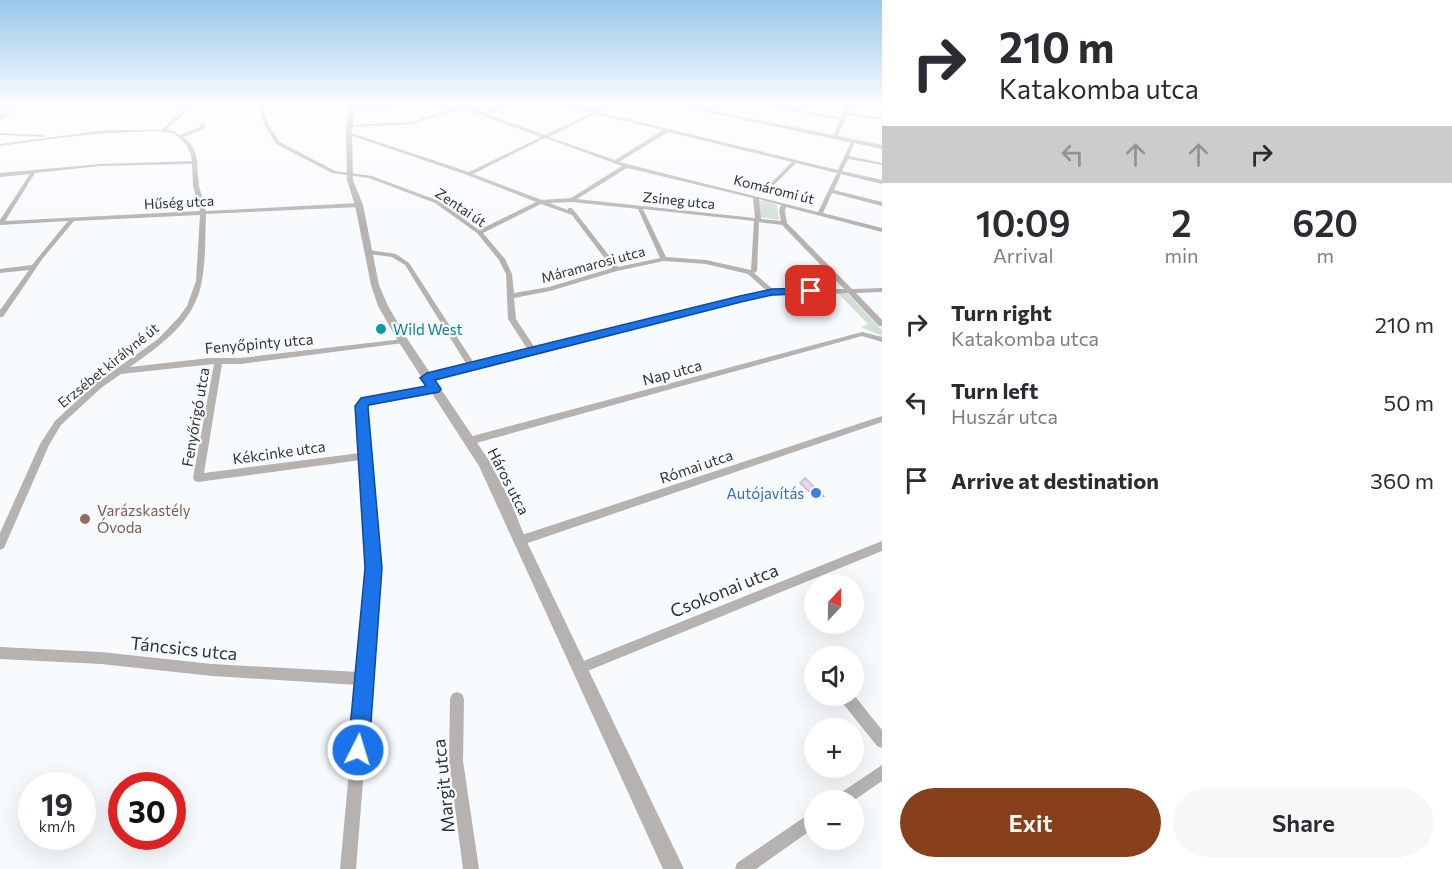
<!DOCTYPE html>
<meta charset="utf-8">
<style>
body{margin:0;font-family:Commissioner,sans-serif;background:#f7f7f7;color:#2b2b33;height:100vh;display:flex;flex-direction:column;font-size:22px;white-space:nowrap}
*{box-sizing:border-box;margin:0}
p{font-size:20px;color:#7c7c81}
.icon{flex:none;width:33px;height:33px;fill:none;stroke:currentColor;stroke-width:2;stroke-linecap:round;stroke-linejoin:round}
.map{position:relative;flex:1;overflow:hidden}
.panel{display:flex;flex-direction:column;background:#fff;width:570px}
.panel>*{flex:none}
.guide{background:#fff;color:#2b2b33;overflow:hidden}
.needle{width:39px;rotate:22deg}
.buttons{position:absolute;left:804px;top:574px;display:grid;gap:12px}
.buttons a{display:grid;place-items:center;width:60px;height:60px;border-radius:50%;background:#fff;box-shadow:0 6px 24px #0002;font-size:30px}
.speed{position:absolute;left:18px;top:772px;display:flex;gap:12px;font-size:30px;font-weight:700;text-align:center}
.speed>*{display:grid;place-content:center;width:78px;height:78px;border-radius:50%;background:#fff;box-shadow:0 6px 24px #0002;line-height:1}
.speed small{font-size:15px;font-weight:400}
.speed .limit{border:9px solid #d22;background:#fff;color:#111}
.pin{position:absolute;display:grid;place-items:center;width:51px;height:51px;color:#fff;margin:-26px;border-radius:12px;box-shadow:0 3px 9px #0006}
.me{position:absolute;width:66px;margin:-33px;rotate:5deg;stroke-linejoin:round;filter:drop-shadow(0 0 4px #0008)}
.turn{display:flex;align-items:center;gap:21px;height:126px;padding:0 18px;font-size:27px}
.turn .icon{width:78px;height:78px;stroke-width:2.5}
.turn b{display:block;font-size:42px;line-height:51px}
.lanes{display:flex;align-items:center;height:57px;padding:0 18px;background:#0003;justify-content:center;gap:30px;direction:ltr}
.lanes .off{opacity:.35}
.eta{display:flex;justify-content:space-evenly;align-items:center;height:102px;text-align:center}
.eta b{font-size:36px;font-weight:600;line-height:42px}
.primary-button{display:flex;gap:12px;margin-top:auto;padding:12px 18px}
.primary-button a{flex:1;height:69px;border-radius:36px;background:#87401b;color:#fff;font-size:24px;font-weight:600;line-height:69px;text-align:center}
.primary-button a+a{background:#f7f7f7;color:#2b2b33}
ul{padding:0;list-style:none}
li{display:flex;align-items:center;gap:18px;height:78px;padding:0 18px}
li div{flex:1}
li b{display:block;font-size:22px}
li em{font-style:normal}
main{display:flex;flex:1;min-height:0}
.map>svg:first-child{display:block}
.green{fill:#d0e1d4}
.building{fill:#e8d4ee;stroke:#c0bac2;stroke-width:1.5}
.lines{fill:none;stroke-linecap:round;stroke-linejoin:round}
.minor{fill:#b5b2af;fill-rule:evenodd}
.tertiary{fill:#b5b2af;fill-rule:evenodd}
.route{fill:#1a73e8;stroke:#114b97;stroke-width:1.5}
.culture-dot{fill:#0f9aa8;stroke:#f8fbfe;stroke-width:2}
.shop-dot{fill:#3f7fe0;stroke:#f8fbfe;stroke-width:2}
.education-dot{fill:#8d6e63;stroke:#f8fbfe;stroke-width:2}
.labels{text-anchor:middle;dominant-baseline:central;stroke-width:4.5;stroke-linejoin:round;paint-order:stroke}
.far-street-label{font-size:14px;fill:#313437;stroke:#f8fbfe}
.culture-label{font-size:15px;fill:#0d838f;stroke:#f8fbfe;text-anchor:start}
.street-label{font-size:15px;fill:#313437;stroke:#f8fbfe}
.shop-label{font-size:15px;fill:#366cbe;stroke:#f8fbfe;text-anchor:end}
.education-label{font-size:15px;fill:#785e54;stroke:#f8fbfe;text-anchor:start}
.near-street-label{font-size:18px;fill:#313437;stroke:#f8fbfe}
</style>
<main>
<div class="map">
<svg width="882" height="869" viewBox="0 0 882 869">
<rect width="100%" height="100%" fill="#f8fbfe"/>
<path class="green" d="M765 200 777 205 779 220 760 217 759 201Z
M838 293H847L882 330V336L861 327 868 324Z"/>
<path class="building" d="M805 478 824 496 816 498 800 483Z"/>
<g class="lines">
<path class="minor" d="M175 104H181L188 107 210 104 189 109 166 130 174 131 179 135 200 127 201 123 205 124 204 129 183 137C191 142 196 151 197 161L198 162 197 163 199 186 206 211 359 203 362 205 359 207 206 214C205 236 206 259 202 280 196 321 161 345 130 367L209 358H240L403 339 407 341 403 343 240 364H222L204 473 360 453 357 406 362 399 434 386 438 389 434 392 368 404 365 407 380 568 356 869H340L357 685 212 676 101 664 0 659V647L101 652 212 664 359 672 368 568 361 460 198 482 195 481 193 478 214 364 121 374 101 388 61 425 49 445 4 548 0 550V533L40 444 55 421 95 384 158 339 179 317 187 306 196 281 200 215 74 221 43 258 3 317H0V310L29 270 0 273V269L32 265 68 221 0 225V220L30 174 0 177V173L100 164 192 161C191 149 183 137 171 133 160 130 145 131 134 132 89 133 44 140 0 146V144L106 130H162L185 108ZM192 164 193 186 200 211 5 221 35 173 100 166Z
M258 104H262L268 124 280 142 335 171 372 176 439 201 479 230 536 202 467 175 347 134 351 133 469 172 541 137 461 108 414 124 350 127 348 125 413 122 457 106 453 104 463 105 485 113 508 104H514L488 115 545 135 591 113 557 104C568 104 588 112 596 110 603 109 606 104 614 104L598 112 838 170 851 142 855 141 849 156 882 163V165L848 159 842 171 882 180V184L841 174 834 190 882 202V206L832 193 823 213 882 228V232L786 207 785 211 787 223 852 289 882 288V292L856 293 882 320V326H879L848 293 760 296 427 381 424 380 423 378 424 376 467 365 405 265 392 257 369 254 366 252 369 250 396 254 409 263 474 363 528 350 508 319 506 274 499 260 477 233 435 203 369 178 332 173 276 144 264 124ZM595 114 663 130 615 160 549 137ZM668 132 792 162 771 183V185L773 186 796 163 837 173 818 212 619 162ZM545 138 622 166 571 198 542 200 473 174ZM627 168 753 198 755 218 577 199ZM759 199 781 205 779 211 781 221 761 219ZM572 202 638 209 660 258 618 267 572 208H568V210L549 203ZM541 204 572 215 612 268 549 287 514 293 512 274 505 259 483 233ZM643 209 754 221 751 270 706 260 666 257ZM759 222 782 225 844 289 775 291 754 273 757 271ZM664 261 706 264 748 274 768 292H760L535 348 516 319 514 298 550 291 617 271Z
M395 104H404L388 108 352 109 350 108Z
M701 104H705L700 111H698Z
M759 104H769L841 118 847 104H851L848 112 882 118V120L847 115 837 138 835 139 833 138 840 120Z
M0 133 43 135 45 136 43 137 0 135Z
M862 332 882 337V342L862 336 469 445 466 443 464 441 466 439 469 437Z
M882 416V422L519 546 515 544 514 541 515 538 519 536Z
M882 541V551L580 674 576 672 574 668 576 664Z
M457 692 462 694 464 699 463 761 479 869H463L449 761 450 699 452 694Z
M854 695 882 730V748L877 746 841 701 839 696Z
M882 765V781L853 801H834L836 796Z
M814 812V828L756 869H735L737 863 809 814Z"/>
<path class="tertiary" d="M15 104H21L0 121V116Z
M349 104H355L352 134 353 180 363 205 379 285 388 306 408 340 488 459 510 500 526 540 684 869H663L479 466 398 341 378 306 371 285 355 205 347 180 346 134Z
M668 104H679L882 145V149Z"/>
</g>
<linearGradient id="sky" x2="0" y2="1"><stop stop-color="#97c7ea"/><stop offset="0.46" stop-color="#fcfdff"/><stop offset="1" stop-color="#fcfdff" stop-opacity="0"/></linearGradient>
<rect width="882" height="226" fill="url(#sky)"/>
<path class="route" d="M811 288 816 291 814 293 772 295 741 302 435 380 441 389 439 392 369 405 368 407 382 568 369 750 366 758 358 761 351 758 348 750 365 568 355 406 361 398 426 386 420 378 427 373 740 296 772 289Z"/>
<circle class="culture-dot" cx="381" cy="329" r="6"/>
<circle class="shop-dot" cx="816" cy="493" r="6"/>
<circle class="education-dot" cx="85" cy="519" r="6"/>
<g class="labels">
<g class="far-street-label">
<text transform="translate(774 189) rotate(14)">Komáromi út</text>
<text transform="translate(679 200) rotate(6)">Zsineg utca</text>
<text transform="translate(179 202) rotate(-3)">Hűség utca</text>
<text transform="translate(461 207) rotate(34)">Zentai út</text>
<text transform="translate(593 264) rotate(-15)">Máramarosi utca</text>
<text transform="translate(108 365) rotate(-39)">Erzsébet királyné út</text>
</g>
<g class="culture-label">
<text x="393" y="329">Wild West</text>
</g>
<g class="street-label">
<text transform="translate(259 343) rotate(-5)">Fenyőpinty utca</text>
<text transform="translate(672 372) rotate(-15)">Nap utca</text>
<text transform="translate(195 417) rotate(-80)">Fenyőrigó utca</text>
<text transform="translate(279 452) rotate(-8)">Kékcinke utca</text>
<text transform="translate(696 466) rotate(-19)">Római utca</text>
<text transform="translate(509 481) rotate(63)">Háros utca</text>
</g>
<g class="shop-label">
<text x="804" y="493">Autójavítás</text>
</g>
<g class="education-label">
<text x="97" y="510">Varázskastély<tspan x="97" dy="17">Óvoda</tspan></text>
</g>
<g class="near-street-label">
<text transform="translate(724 590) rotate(-22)">Csokonai utca</text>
<text transform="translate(184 648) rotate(6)">Táncsics utca</text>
<text transform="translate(443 786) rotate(-96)">Margit utca</text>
</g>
</g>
</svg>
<div class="buttons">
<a><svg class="needle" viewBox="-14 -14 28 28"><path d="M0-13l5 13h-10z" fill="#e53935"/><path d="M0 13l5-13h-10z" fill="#7c7c81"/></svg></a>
<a><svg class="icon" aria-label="sound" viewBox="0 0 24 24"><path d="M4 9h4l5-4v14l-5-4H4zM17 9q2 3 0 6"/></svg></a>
<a>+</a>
<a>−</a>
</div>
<div class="speed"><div>19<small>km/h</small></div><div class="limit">30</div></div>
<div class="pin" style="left:811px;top:291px;background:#d93025"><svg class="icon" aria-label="arrive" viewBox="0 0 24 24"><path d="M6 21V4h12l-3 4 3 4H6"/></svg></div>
<svg class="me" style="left:358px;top:750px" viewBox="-20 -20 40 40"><circle r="17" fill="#1a73e8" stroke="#fff" stroke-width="3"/><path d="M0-11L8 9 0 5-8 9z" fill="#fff"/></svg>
</div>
<section class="panel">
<div class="guide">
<div class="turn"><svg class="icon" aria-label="right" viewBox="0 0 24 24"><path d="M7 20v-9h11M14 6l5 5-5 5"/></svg><div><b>210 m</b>Katakomba utca</div></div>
<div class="lanes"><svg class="icon off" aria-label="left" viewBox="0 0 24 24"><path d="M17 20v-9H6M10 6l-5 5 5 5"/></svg><svg class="icon off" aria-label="ahead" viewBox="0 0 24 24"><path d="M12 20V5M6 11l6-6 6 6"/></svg><svg class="icon off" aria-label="ahead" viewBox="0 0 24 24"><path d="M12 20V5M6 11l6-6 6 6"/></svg><svg class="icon" aria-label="right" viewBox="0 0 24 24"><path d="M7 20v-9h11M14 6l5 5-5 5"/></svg></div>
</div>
<div class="eta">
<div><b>10:09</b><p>Arrival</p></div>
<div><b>2</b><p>min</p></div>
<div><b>620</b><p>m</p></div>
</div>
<ul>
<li><svg class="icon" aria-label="right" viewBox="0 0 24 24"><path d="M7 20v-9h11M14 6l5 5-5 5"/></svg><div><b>Turn right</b><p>Katakomba utca</p></div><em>210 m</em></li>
<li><svg class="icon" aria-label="left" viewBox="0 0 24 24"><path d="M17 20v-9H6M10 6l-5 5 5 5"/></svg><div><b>Turn left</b><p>Huszár utca</p></div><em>50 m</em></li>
<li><svg class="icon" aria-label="arrive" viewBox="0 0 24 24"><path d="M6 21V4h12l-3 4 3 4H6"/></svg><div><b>Arrive at destination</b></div><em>360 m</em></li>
</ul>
<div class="primary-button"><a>Exit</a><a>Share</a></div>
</section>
</main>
